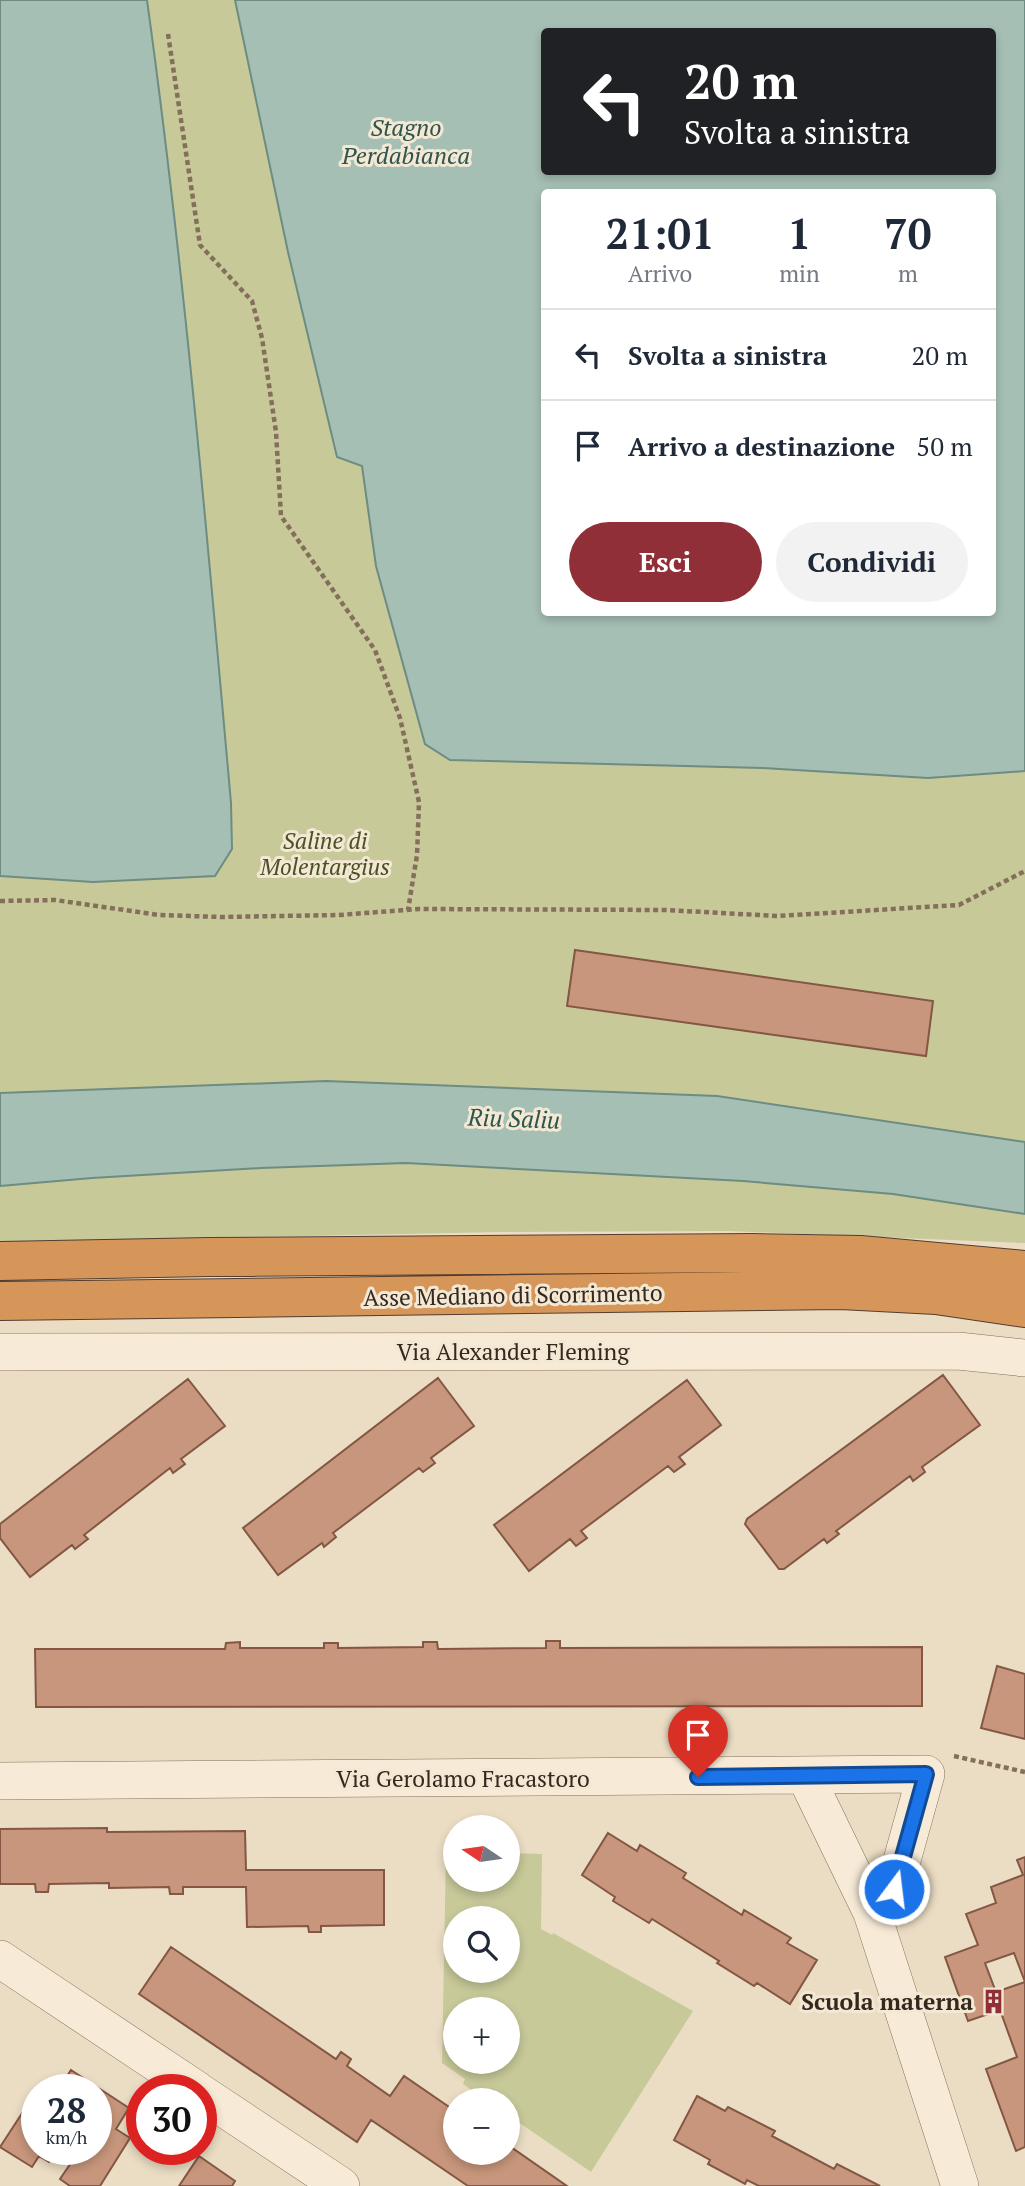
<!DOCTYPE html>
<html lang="it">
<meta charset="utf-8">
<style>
body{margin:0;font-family:"PT Serif",serif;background:#f2f2f3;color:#1f2937;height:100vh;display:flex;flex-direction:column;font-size:26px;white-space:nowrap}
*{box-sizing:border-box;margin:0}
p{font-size:23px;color:#747a83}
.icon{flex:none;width:38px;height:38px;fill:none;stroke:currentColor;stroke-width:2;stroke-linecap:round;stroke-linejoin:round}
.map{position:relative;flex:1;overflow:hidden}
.drawer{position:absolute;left:541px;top:189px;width:455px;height:427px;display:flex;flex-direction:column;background:#fff;border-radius:7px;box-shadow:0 4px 10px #0003}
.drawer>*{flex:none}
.hud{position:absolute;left:541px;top:28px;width:455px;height:147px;border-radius:7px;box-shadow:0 4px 10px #0003;background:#202124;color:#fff;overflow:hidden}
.needle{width:46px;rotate:283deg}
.tools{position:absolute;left:443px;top:1815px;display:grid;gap:14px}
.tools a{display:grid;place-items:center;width:77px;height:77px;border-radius:50%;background:#fff;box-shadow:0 4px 10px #0003;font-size:35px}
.speed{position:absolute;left:21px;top:2074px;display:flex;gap:14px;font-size:35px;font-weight:700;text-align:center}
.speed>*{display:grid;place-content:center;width:91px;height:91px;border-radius:50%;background:#fff;box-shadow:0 4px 10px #0003;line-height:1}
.speed small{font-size:18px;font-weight:400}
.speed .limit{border:10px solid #d22;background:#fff;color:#111}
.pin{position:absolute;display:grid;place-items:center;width:60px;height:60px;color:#fff;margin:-72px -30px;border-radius:50% 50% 50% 0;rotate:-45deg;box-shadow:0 0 7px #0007}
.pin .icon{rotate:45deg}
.me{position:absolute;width:77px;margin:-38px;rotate:15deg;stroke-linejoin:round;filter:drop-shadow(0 0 5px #0008)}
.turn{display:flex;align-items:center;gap:24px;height:147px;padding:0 28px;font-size:32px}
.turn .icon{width:91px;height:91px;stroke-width:2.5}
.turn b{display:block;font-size:49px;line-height:60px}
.eta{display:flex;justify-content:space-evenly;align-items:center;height:119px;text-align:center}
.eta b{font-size:42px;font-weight:700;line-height:49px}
.button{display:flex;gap:14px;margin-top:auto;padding:14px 28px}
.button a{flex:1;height:80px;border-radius:42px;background:#902f37;color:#fff;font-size:28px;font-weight:700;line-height:80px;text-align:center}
.button a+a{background:#f2f2f3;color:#1f2937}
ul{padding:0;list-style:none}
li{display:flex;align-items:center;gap:21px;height:91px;padding:0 28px;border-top:2px solid #e0e1e3}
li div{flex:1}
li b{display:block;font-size:26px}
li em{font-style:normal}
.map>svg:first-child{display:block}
.green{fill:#c7c999;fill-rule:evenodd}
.water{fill:#a6bfb5;stroke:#6d8c82;stroke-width:2;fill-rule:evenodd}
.building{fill:#c7967c;stroke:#835743;stroke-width:2;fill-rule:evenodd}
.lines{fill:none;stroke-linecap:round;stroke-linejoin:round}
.street-casing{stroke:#856e5c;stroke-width:38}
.highway-casing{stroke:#533d30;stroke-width:40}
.path{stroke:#856e5c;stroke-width:4.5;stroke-dasharray:5 3.5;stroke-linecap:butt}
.street{stroke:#f7ebd7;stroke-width:37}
.highway{stroke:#d6965a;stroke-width:38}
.route-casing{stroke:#114b97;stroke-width:18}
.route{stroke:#1a73e8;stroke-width:12}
.labels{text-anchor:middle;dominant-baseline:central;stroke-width:6;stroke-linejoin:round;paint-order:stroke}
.park-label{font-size:23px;font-style:italic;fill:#4a5126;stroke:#f3e8d3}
.street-label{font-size:23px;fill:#36281f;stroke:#f3e8d3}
.poi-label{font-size:23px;font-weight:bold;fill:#36281f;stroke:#f3e8d3;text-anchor:end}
.water-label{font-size:24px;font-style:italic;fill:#2f554f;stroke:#f3e8d3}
</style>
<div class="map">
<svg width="1025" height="2186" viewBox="0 0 1025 2186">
<rect width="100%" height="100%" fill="#ebddc4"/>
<path class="green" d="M0 0H1025V1205L740 1174H638L743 1181 893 1194 1025 1214V1243L728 1231 502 1232 0 1242ZM544 32H992V172H544ZM544 192H992V612H544Z
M446 1851H455V1880H508V1853L542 1854 541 1929 552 1935 553 1933 693 2011 591 2172 508 2115V2100H486L463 2084 465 2079 442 2063ZM508 1918V1970H455V1918ZM455 2009H508V2062H455Z"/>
<path class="water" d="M0 0H147C184 267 207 535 231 803L232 849 215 876 93 882 0 876Z
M235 0H1025V771L928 778 763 768 450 760 425 744 376 566 362 466 337 457 288 252ZM544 32H992V172H544ZM544 192H992V612H544Z
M326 1081 717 1096 1025 1142V1214L893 1194 743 1181 406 1163 261 1168 92 1178 0 1186V1093Z"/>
<path class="building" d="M575 950 933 1001 926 1056 567 1006Z
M943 1375 980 1425 922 1467 925 1472 913 1481 910 1476 836 1531 839 1534 827 1543 824 1539 784 1569H779L745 1524 747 1519Z
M438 1378 474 1426 431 1458 435 1463 423 1472 419 1468 333 1533 336 1537 324 1547 322 1543 278 1575 243 1528Z
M188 1379 225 1426 181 1459 185 1464 173 1473 170 1468 84 1535 88 1539 75 1549 72 1545 30 1577 0 1538V1524Z
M687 1380 721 1425 679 1457 685 1464 674 1472 668 1466 581 1531 587 1538 576 1546 570 1539 529 1571 494 1525Z
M546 1641H560V1648L922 1647V1706L36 1707 35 1649H225L226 1643 240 1642V1648H324V1643H338V1648L423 1647V1642H437L438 1649 546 1648Z
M997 1666 1025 1674V1739L981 1728Z
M107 1828V1832L245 1831 246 1870H384V1925L321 1926V1932H309L308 1926 247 1927 246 1887H183V1894H170L169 1887 109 1888V1883L49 1884 48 1892H36L35 1884H0V1829Z
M608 1833 637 1851 640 1845 686 1873 683 1878 742 1915 744 1910 791 1938 787 1943 817 1960 790 2004 757 1983 754 1986 717 1963 719 1961 652 1919 649 1923 613 1901 615 1897 582 1875Z
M1025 1857V2147L1016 2151 986 2069 1017 2057 1000 2010 968 2021 945 1957 978 1945 966 1914 996 1903 991 1887 1023 1875 1017 1860ZM1014 1953 1025 1982 996 1992 985 1963Z
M171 1947 336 2059 341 2052 351 2059 347 2066 390 2096 404 2076 455 2111V2152H508V2145L567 2186H468L371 2120 357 2142 139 1994Z
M71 2070 129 2108 116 2129 130 2138 100 2186H70L60 2179 73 2160 57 2150 49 2162 39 2156 32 2167 0 2147 34 2095 37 2097V2149H96V2090H58Z
M697 2096 725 2111 728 2107 775 2131 772 2136 834 2169 837 2164 880 2186H759L747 2180 745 2184 708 2164 710 2160 674 2140Z
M199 2156 235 2181 232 2186H179Z"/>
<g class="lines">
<defs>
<path id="street" d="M0 1352 958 1351 1025 1358
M806 1777 872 1913 960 2186
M0 1781 926 1774 894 1889 872 1913
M0 1959 197 2090
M201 2093 341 2186"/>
<path id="highway" d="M0 1261 209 1257 752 1253 860 1255 1025 1270
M0 1301 841 1290 936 1295 1025 1308"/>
</defs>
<use href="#street" class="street-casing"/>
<use href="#highway" class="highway-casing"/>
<path class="path" d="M168 34 200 245 252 301 262 338 276 432 281 516 375 650 400 718 419 802 417 855 408 910
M0 901 55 900 159 915 221 917 339 915 419 909 666 910 777 916 959 905 1025 871
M954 1756 1025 1772"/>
<use href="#street" class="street"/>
<use href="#highway" class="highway"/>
</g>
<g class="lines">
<defs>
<path id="route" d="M698 1777 926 1774 894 1889"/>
</defs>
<use href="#route" class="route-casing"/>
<use href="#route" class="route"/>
</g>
<defs>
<symbol id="building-bare" viewBox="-9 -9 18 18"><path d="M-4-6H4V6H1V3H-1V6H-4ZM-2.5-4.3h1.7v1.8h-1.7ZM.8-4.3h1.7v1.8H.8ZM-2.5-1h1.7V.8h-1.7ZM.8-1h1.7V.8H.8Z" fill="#902f37" stroke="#f3e8d3" stroke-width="2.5" paint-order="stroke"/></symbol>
</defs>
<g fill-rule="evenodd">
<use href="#building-bare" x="976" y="1984" width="35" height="35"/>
</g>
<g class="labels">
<g class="park-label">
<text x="325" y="840">Saline di<tspan x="325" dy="26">Molentargius</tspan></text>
</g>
<g class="street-label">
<text transform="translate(513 1295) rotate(-1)">Asse Mediano di Scorrimento</text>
<text x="513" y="1351">Via Alexander Fleming</text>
<text x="463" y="1778">Via Gerolamo Fracastoro</text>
</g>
<g class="poi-label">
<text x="973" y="2001">Scuola materna</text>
</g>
<g class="water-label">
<text x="406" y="127">Stagno<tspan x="406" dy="28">Perdabianca</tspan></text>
<text transform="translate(514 1118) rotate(2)">Riu Saliu</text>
</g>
</g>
</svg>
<div class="tools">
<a><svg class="needle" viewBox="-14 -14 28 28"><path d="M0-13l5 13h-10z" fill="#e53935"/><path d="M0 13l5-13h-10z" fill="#747a83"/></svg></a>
<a><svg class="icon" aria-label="search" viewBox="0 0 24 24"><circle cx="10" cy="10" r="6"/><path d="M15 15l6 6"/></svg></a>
<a>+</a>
<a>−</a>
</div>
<div class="speed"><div>28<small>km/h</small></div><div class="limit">30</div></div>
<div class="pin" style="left:698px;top:1777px;background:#d93025"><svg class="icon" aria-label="arrive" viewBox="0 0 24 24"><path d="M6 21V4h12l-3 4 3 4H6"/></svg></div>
<svg class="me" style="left:894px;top:1889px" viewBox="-20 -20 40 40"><circle r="17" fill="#1a73e8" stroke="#fff" stroke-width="3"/><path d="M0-11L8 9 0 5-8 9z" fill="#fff"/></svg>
<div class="hud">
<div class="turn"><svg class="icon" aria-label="left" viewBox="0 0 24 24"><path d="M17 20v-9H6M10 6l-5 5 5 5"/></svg><div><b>20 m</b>Svolta a sinistra</div></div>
</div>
<section class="drawer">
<div class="eta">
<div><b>21:01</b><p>Arrivo</p></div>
<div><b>1</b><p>min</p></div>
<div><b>70</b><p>m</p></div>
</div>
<ul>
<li><svg class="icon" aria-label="left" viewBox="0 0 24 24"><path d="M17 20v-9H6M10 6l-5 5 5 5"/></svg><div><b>Svolta a sinistra</b></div><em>20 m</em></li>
<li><svg class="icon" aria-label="arrive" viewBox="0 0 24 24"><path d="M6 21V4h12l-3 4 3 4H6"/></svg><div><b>Arrivo a destinazione</b></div><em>50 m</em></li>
</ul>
<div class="button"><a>Esci</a><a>Condividi</a></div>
</section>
</div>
